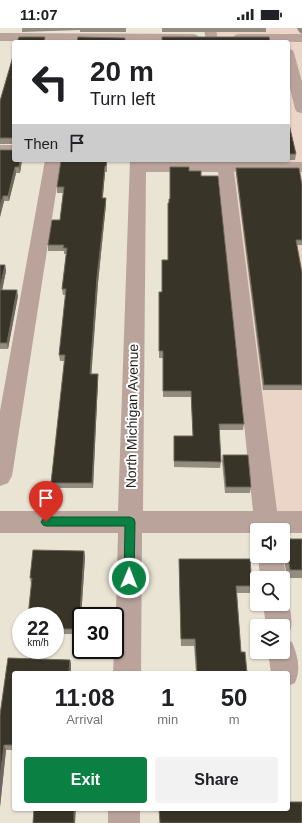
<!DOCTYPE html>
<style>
body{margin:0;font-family:Helvetica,sans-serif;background:#f2f2f2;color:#202124;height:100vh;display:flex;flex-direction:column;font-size:15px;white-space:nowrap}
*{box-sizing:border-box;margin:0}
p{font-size:13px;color:#757577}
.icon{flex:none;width:22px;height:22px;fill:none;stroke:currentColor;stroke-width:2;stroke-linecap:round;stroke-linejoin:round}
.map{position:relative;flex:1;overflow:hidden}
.drawer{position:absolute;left:12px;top:643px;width:278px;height:140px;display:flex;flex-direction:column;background:#fff;border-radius:4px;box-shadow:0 1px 3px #0004}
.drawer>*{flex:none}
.hud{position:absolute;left:12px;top:12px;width:278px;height:122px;border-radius:4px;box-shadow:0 1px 3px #0004;background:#fff;color:#202124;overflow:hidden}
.tools{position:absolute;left:250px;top:495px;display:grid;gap:8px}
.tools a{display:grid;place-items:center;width:40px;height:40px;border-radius:4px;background:#fff;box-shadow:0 1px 3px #0004;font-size:20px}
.speed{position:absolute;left:12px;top:579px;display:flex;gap:8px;font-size:20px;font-weight:700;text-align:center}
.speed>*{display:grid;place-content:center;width:52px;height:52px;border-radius:50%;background:#fff;box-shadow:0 1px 3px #0004;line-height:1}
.speed small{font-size:10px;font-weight:400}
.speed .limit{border:2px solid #111;border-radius:6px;background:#fff;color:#111}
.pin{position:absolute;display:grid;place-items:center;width:34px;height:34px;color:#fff;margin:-41px -17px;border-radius:50% 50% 50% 0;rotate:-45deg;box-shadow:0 0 4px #0007}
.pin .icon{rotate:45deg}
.me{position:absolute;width:44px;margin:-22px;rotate:1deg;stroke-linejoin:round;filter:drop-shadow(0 0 3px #0008)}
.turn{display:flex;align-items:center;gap:14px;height:84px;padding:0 12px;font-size:18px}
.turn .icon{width:52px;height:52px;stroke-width:2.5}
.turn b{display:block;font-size:28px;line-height:34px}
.then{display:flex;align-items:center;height:38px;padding:0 12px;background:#0003;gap:8px;font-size:15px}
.eta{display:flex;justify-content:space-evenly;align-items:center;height:68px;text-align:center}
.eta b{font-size:24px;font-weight:700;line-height:28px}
.button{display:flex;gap:8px;margin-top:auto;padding:8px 12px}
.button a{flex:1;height:46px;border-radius:4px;background:#0b8043;color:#fff;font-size:16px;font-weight:700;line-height:46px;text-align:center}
.button a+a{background:#f2f2f2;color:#202124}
.status{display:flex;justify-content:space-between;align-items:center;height:28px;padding:0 20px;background:#fff;direction:ltr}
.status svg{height:11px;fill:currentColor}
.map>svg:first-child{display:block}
.commercial{fill:#ebd5c8}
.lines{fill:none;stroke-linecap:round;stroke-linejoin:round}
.minor{fill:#b9a39a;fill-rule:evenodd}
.wall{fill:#928c7e}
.shaded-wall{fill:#6e695c}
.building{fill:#393428;stroke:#6e695c}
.route{fill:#0b8043;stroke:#07532c}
.labels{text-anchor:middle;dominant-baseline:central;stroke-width:4;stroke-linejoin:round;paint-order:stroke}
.street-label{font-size:14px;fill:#211f1a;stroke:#fff}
</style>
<div class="status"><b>11:07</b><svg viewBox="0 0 49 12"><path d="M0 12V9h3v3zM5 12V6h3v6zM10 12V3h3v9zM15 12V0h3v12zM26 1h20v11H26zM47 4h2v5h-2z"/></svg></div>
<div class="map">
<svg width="302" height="795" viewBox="0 0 302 795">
<rect width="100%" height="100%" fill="#eae4d4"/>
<path class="commercial" d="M214 0H302V490H270L229 132H288V14H216Z"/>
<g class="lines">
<path class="minor" d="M204 0H216L218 14H206Z
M0 5 193 6 197 7 199 10 197 13 193 14 0 13Z
M239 6H302V14L235 13 233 10 235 7Z
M288 21 293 22 294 25 302 54V85L297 84 295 81 288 52Z
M0 117H14V127H0Z
M45 132H61L12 448 8 455 0 458V383Z
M130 132H146V134H218L217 132H233V134H302V144H234L277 483H302V505H283V502H257V507L256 505H142L141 645H113L114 622H115L118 505H0V483H118ZM146 144H218L253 483H143Z
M283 527 286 550 283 556V550H260L258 528H283Z
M283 566 285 567C291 580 294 594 289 607L283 609V598H266L263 576H283Z
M283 611 292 614C298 628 301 641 295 655L288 658V645H271L268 624H283Z
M108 781H140V795H108Z"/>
</g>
<path class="wall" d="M22 0H126V4H80V2L22 4Z
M162 0H266V4H162Z
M297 0H302V6L299 4Z
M14 25V116H0V73Z
M288 92 296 126 295 132H234H288Z
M0 122 14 132H22L20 145H16L9 173H4L0 189Z
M107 132V144H105L103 170 106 176 98 255 91 346 98 352 93 460H52L51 455 65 333H60L59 327 66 267H63L62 261 66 226H64V223H48V217L60 192 63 165H57V159Z
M236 140 302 157V217H297L302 245V362H263L236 146Z
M189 143 201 148 244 396 243 402H219L221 434 220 440 174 439V408H193L191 369H163V330H159V264H162L168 232 169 175 170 171Z
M0 237H5L6 243 2 262 18 268 8 321H0Z
M223 427 251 459 250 465H225L222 433Z
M285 511H302V550H287L283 525V517Z
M84 523 85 529 80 606H55V588L31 556 30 550Z
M179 531 252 558 251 565H237L241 624 247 645H196L194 618H181L179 538Z
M8 630 70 632 71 637V645H14V722H6L0 779V687Z"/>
<path class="shaded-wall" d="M20 132H22L20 145 19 139Z
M105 138V144L102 176V170Z
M15 139 16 145 9 173 8 168Z
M3 168 4 173 0 189V178Z
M106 170V176L98 255 91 352 90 346 97 249Z
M5 237 6 243 1 268 0 260Z
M17 262 18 268 8 321 7 315Z
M98 346V352L93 460 92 455Z
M84 523 85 529 80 606 79 601Z
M70 632 71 637V645H69Z
M4 717 6 722 0 779V750Z
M74 781H76L75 795H74Z"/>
<path class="building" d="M19 9H45L44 14H17Z
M78 9 125 10V14H77Z
M162 9H269L270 14H162Z
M14 25V110H0V73Z
M288 92 296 126H288Z
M0 122H14V132H20L19 139H15L8 168H3L0 178Z
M61 132H107L106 138H105L102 170H106L97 249 90 346H98L92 455H51L65 327H59L66 261H62L67 220H63L64 217H48L52 192H60L64 159H57Z
M170 139H189V143H201V148H218L244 396H219L221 434 174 433V408H193L191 363H163V323H159V264H162V232H168V175H169V171H170Z
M236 140H299L302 157V212H296L302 245V357H264Z
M0 237H5L0 260Z
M0 262H17L7 315H0Z
M223 427H248L251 459H226Z
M285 511H302V542H290Z
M33 522 84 523 79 601H55V588H28L32 550H30Z
M179 531H250L252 558H236L241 624H245L247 645H197L195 611H181Z
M8 630 70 632 69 645H14V717H4L0 750V687Z
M288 774H302V795H160L159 781H288Z
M34 781H74V795H33Z"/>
<path class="route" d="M46 489H130L134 491 135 494 134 550 133 553 129 554 125 553 124 550 125 498H46L43 497 41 494 43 491Z"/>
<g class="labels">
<g class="street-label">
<text transform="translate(132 388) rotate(-89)">North Michigan Avenue</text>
</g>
</g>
</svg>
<div class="tools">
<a><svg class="icon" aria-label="sound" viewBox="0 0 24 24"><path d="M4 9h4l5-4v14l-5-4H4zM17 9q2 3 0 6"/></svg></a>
<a><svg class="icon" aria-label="search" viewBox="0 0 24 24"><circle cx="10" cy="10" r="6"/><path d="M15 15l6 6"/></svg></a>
<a><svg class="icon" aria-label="layers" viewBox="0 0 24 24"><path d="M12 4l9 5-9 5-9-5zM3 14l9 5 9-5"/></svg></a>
</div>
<div class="speed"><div>22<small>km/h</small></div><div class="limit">30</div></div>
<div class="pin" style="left:46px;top:494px;background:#d93025"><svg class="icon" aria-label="arrive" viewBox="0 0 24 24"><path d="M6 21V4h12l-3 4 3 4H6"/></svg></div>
<svg class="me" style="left:129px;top:550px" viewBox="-20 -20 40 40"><circle r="17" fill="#0b8043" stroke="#fff" stroke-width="3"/><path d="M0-11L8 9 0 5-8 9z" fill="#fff"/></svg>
<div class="hud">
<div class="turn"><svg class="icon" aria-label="left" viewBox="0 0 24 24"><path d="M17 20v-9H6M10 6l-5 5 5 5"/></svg><div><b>20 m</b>Turn left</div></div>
<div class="then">Then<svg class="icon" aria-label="arrive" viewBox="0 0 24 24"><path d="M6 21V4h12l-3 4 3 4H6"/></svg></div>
</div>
<section class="drawer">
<div class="eta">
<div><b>11:08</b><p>Arrival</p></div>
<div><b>1</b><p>min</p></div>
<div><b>50</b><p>m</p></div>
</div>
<div class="button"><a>Exit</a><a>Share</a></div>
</section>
</div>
